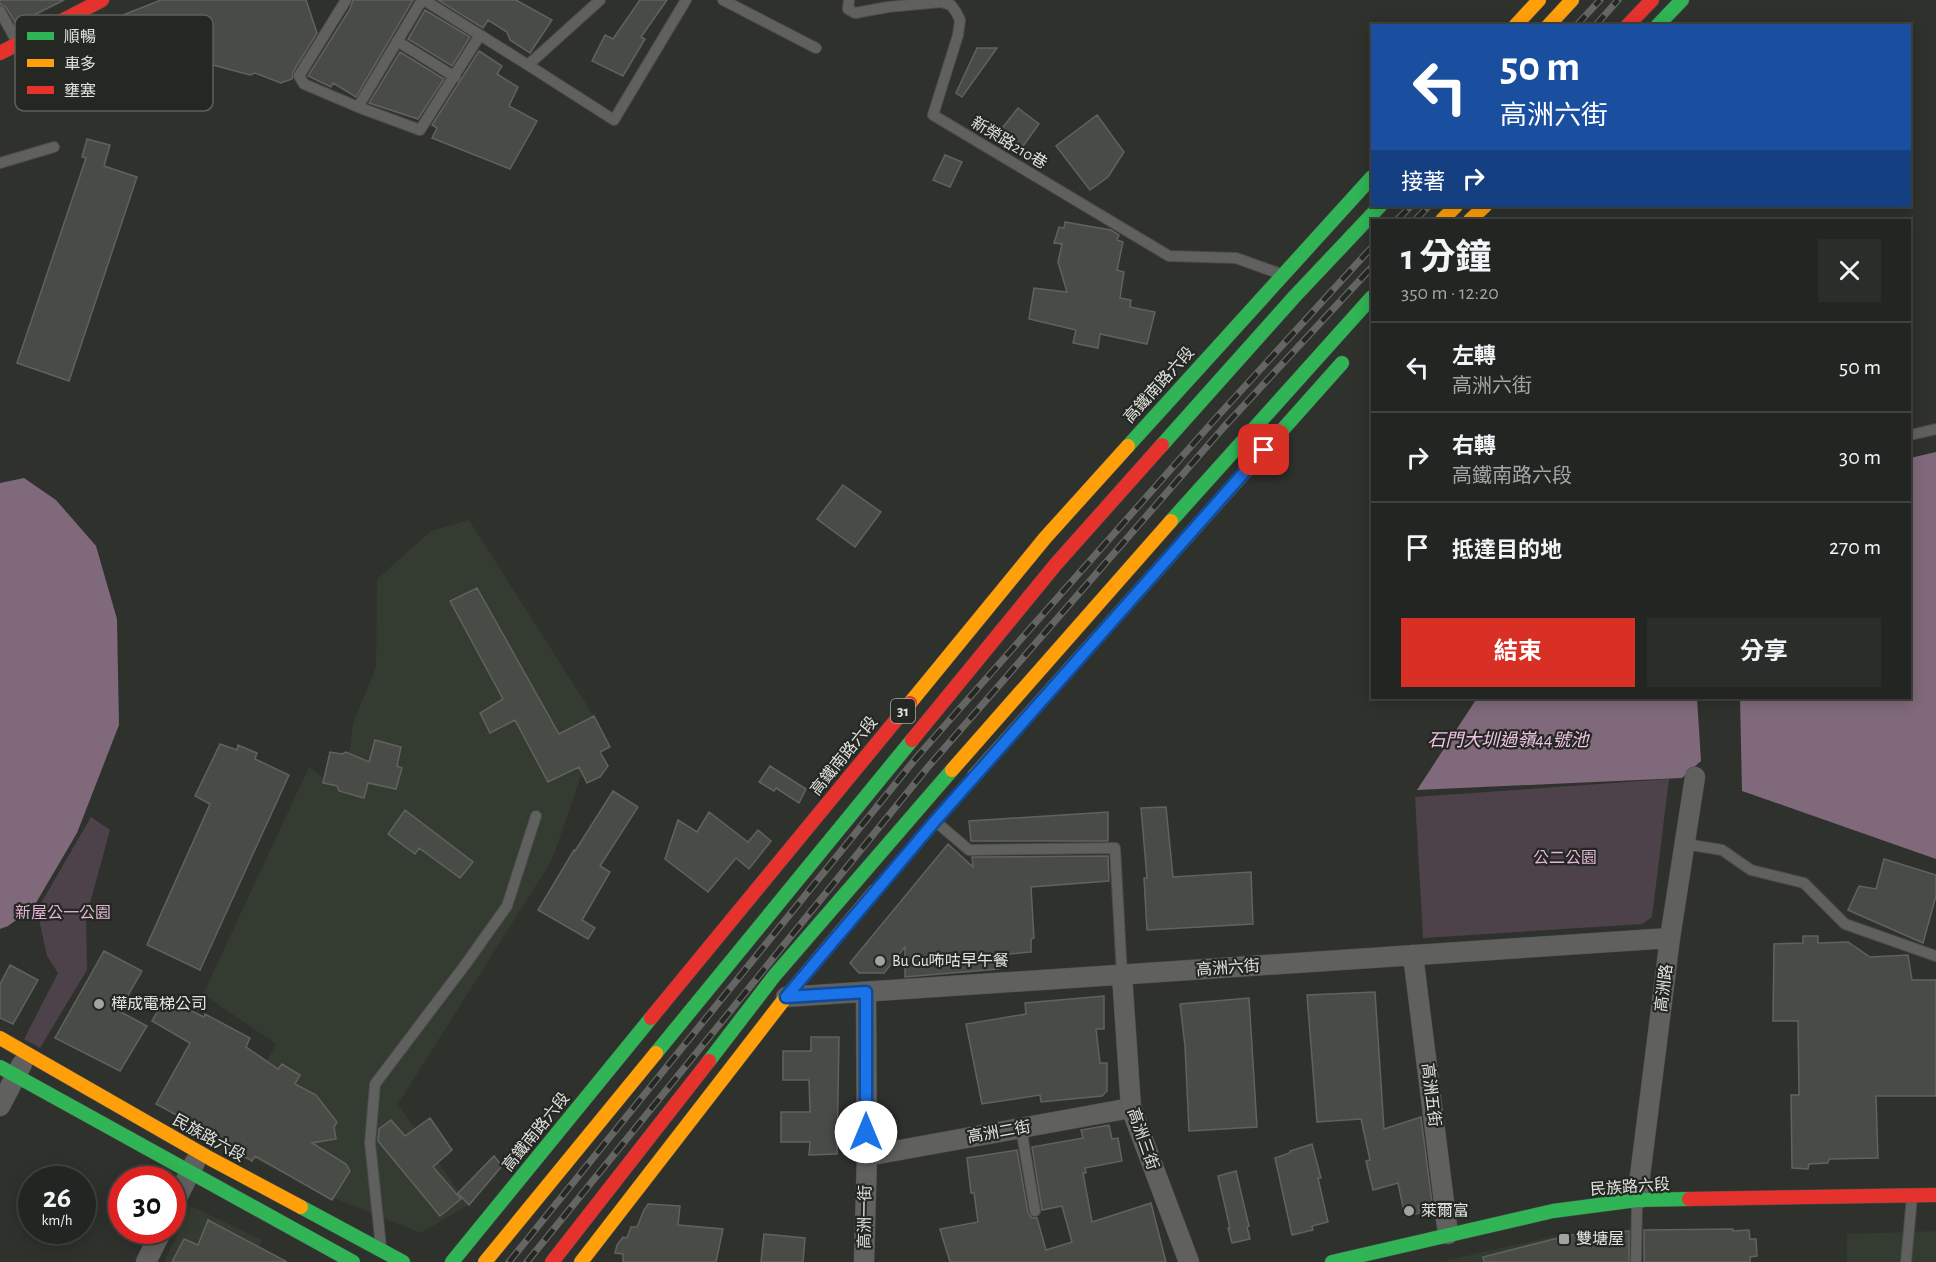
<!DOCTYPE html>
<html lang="zh-TW">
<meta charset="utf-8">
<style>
body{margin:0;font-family:"Alegreya Sans","Noto Sans TC",sans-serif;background:#2b2d2a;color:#f1f3f6;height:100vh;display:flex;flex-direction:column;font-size:22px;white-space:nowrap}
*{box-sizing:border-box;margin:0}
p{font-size:20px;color:#a3a5a5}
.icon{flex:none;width:33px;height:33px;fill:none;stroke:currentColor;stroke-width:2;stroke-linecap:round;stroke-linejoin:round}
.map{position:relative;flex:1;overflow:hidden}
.drawer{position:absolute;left:1371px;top:219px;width:540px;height:480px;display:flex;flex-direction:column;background:#232522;border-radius:0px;box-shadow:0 3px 15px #0003,0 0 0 2px #404240}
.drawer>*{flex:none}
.banner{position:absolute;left:1371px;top:24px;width:540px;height:183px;border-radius:0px;box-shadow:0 3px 15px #0003,0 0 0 2px #404240;background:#1a4fa0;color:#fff;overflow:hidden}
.speed{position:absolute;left:18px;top:1166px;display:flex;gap:12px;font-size:30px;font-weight:700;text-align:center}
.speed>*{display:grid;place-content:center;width:78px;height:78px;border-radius:50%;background:#232522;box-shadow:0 3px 15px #0003,0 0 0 2px #404240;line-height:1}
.speed small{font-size:15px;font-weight:400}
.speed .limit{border:9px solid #d22;background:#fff;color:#111}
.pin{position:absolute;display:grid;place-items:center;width:51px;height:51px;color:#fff;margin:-26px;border-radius:12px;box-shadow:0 3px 9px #0006}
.me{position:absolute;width:66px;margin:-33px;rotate:0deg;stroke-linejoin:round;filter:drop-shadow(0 0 4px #0008)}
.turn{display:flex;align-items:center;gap:21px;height:126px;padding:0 30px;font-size:27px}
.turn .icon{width:78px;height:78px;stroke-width:2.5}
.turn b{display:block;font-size:42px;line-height:51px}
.then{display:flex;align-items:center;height:57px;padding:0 30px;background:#0003;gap:12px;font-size:22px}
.round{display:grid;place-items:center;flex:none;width:63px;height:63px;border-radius:0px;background:#2b2d2a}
.overview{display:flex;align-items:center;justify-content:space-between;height:102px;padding:0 30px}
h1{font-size:36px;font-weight:700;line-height:45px}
.cta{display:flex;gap:12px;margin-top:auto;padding:12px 30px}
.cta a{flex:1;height:69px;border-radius:0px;background:#d93025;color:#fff;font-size:24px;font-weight:700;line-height:69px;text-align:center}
.cta a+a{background:#2b2d2a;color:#f1f3f6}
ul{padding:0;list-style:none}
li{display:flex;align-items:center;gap:18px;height:90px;padding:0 30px;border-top:2px solid #404240}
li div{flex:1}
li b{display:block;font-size:22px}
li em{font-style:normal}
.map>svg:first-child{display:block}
.built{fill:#343b30}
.green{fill:#4d414a}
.water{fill:#7f697a}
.building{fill:#494c46;stroke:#60625e;stroke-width:1.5}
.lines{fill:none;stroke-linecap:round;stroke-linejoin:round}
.lane-casing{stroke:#4b4c4a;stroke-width:12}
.street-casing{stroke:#4b4c4a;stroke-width:21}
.fast-casing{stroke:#4b4c4a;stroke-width:15}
.slow-casing{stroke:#4b4c4a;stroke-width:15}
.jam-casing{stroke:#4b4c4a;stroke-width:15}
.lane{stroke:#60605f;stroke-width:10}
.street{stroke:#60605f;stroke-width:20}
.fast{stroke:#30b455;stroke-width:14}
.slow{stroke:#ff9f0a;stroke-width:14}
.jam{stroke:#e5322d;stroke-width:14}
.rail-casing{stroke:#656663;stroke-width:7}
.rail{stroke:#252822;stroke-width:4.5;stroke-dasharray:14;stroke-linecap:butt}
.route-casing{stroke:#114b97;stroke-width:15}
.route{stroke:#1a73e8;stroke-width:10}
.poi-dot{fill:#a2a4a0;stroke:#252822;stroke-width:2}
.labels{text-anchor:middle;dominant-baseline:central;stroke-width:4.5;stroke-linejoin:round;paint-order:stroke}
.shield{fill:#252822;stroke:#a8aaa6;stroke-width:1.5}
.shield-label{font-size:15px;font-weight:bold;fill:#e0e2de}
.street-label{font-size:16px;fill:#e0e2de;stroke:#252822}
.park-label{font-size:16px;fill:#e3b4d9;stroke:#252822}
.poi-label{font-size:16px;fill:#e0e2de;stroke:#252822;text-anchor:start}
.water-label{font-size:18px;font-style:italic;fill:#f2c3e9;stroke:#252822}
.key{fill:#252822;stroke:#5d605a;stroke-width:1.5}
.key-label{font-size:16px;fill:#e0e2de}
</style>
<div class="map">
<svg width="1936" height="1262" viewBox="0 0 1936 1262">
<rect width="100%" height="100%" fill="#2f312d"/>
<path class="built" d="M469 520 599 724 552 860 398 1104 468 1205 421 1233 339 1200 222 1144 276 1044 203 994 309 767 344 793 353 723 376 667 377 579 431 531Z
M191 1206 262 1240 251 1262H164Z
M1631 1230 1630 1262H1439L1559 1235Z
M1936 1231V1262H1847V1234Z"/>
<path class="green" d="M1669 779 1652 917 1642 924 1423 938 1415 797Z
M91 817 110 830 86 918 87 970 40 1048 24 1039 58 973 47 956 37 910Z"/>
<path class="water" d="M1936 452V859L1742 791 1740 698H1910V458Z
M24 478 56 500 96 546 117 619 119 725 77 833 33 908 8 926 0 929V483Z
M1477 698H1697L1701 761 1682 778 1417 790Z"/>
<path class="building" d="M0 0H64L16 24 6 7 0 4Z
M161 0H306L317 33 293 72 292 79 281 83 255 73 250 75 209 64 127 36 86 52 80 36 108 21Z
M353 0H413L356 97 333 83 331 87 308 76 350 9Z
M438 0H516L552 20 530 53 510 40 507 32 488 20 483 28Z
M640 0H667L641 37 645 39 623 76 592 61 605 35 613 39Z
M425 10 470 37 452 66 408 39Z
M977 48H997L962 97 956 93Z
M479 51 502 66 497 74 518 87 509 106 537 121 510 169 432 138 437 128 432 125Z
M400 52 444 79 418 119 369 103Z
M1018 108 1039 124 1021 149 999 132Z
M1097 115 1124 152 1108 177 1090 190 1056 146Z
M87 139 110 145 104 166 137 177 69 381 17 363 86 158 82 157Z
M945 155 962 162 950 187 933 180Z
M1065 222 1111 230 1119 235 1117 240 1123 242 1117 270 1124 272 1120 298 1131 300 1130 307 1155 312 1147 344 1100 334 1098 348 1073 343 1076 330 1029 319 1034 288 1067 292 1058 262 1062 244 1054 243 1059 227 1064 228Z
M843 485 881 512 855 547 817 519Z
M477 588 559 734 594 716 610 747 600 752 608 766 600 777 587 783 579 767 548 782 515 720 490 733 480 713 503 699 450 601Z
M375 740 401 747 397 766 402 768 396 789 368 783 364 798 339 791 337 786 323 783 330 752 342 754 346 752 369 762Z
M220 744 237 750 238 745 257 753 255 759 289 775 200 970 147 945 210 804 195 796Z
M770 766 806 789 799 803 776 788 774 791 759 782Z
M613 791 638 807 600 866 610 872 582 920 595 928 588 939 538 910 574 850 575 851Z
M1166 807 1173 877 1251 872 1253 924 1147 930 1144 878H1147L1141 808Z
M405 810 473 862 460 878 419 848 415 854 388 834Z
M709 812 748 842 758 830 771 841 749 869 736 858 708 892 665 859 678 820 697 832Z
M1108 812V841H971L969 821Z
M948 844 973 867 972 857 1108 856 1109 881 1031 887 1034 938 1031 939V952L998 955V969L905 977V947L884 973H859L850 963Z
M1884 859 1936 875V896L1923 943 1848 910 1859 886 1876 889Z
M1803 936H1818V943L1848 942 1870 957 1908 955 1912 980H1936V1096H1876L1878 1158 1829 1159 1828 1163 1809 1164 1808 1169 1792 1168 1791 1095H1799L1798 1021H1773L1774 944 1803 943Z
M104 951 142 971 119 1011 147 1026 120 1071 55 1038Z
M10 965 38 980 13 1024 0 1018V984Z
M1375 992 1384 1129 1421 1117 1432 1202 1418 1206 1420 1213 1405 1216 1398 1183 1373 1190 1366 1161 1370 1160 1361 1119 1317 1122 1307 995Z
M1104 996V1029H1096L1100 1063H1107V1091L1102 1096 1041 1102 1040 1095 982 1104 966 1024 1026 1014 1025 1003Z
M165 998 204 1017 205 1014 250 1038 246 1047 278 1069 282 1064 300 1075 295 1084 316 1095 337 1122 334 1127 336 1139 312 1143 346 1164 350 1171 332 1200 255 1156 252 1161 214 1141 217 1137 156 1104 190 1043 152 1021Z
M1249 998 1257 1127 1189 1131 1185 1046 1180 1004Z
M811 1037H839L837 1154 809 1155 810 1142H781V1112H810L809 1080H783V1051H811Z
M430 1118 452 1150 433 1167 461 1199 440 1216 378 1141 379 1129 391 1120 405 1136Z
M1109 1125 1112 1139 1118 1138 1122 1161 1085 1168 1086 1173H1083L1092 1222 1151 1203 1166 1262H950L940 1229 978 1222 974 1193H971L967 1158 1017 1150 1028 1213 1032 1218H1037L1046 1250 1072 1242 1062 1206 1042 1210 1032 1147 1083 1138 1081 1130Z
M1312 1144 1321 1178H1318L1328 1222 1312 1226 1313 1230 1292 1235 1275 1158 1290 1153V1151Z
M494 1156 502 1166 469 1205 458 1193Z
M1236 1171 1249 1226 1247 1227 1250 1239 1232 1243 1228 1228H1230L1218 1176Z
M648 1204 680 1206 678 1225 723 1229 716 1262H623V1254L615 1253 617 1245 623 1237 627 1238 631 1227H637L644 1210Z
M208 1220 287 1262H172L184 1239 198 1245Z
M1733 1229V1231L1749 1230 1750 1239H1756L1757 1256 1750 1257V1262H1644V1230Z
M1629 1231V1262H1484L1483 1257 1570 1235Z
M764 1234 805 1238 803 1262H761Z"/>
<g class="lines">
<defs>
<path id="lane" d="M346 0 299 76 304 84 358 107 420 130 480 35
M424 0 528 65 600 0
M723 0 816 48
M849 0 848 9 855 13 888 7 941 2 951 5 956 12 960 20 958 35 933 115 1169 256 1236 258 1278 273
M0 11 17 42
M397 41 455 77
M528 65 614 120 686 0
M358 107 422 0
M0 163 54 147
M1910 435 1936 429
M935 821 969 850 1115 848 1122 975
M1685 844 1722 850 1751 870 1804 883 1845 924 1936 956
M1021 1128 1035 1211
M381 1247 370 1143 375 1084 465 965 507 906 536 816
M1636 1262 1637 1202
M1906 1262 1912 1197"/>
<path id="street" d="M1413 955 1448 1234
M1122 975 1131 1108 1189 1262
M786 997 1670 938
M0 1106 22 1064
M867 1156 1131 1108
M1637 1200 1670 938 1695 777
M172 1208 195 1162
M146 1262 162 1230
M864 1262 867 1156 866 992"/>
<path id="fast" d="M1657 26 1682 0
M1162 445 1295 296 1380 206
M1128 446 1372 177
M1253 463 1342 363
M1171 521 1372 297
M656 1053 912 740
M709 1061 775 975 952 770
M0 1067 353 1262
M301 1207 403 1262
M452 1262 651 1018
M1332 1262 1553 1211 1637 1200 1689 1199"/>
<path id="slow" d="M1515 26 1539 0
M1548 26 1572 0
M1442 220 1456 206
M1470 220 1485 206
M910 703 1045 538 1128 446
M952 770 1171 521
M974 776 1253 463
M0 1038 211 1159 301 1207
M485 1262 656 1053
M581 1262 786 997 875 891"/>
<path id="jam" d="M1627 26 1652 0
M0 53 102 0
M912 740 1056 564 1162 445
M651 1018 910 703
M1689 1199 1936 1195
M552 1262 709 1061"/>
</defs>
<use href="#lane" class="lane-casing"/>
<use href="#street" class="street-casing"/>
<use href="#fast" class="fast-casing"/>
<use href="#slow" class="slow-casing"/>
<use href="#jam" class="jam-casing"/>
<use href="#lane" class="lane"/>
<use href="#street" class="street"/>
<use href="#fast" class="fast"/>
<use href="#slow" class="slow"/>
<use href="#jam" class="jam"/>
<defs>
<path id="rail" d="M1576 26 1600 0
M1595 26 1618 0
M1397 220 1411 206
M1415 220 1429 206
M509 1262 917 757 1216 418 1372 247
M527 1262 928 767 1223 428 1372 267"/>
</defs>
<use href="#rail" class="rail-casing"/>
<use href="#rail" class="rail"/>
</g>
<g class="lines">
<defs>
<path id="route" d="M866 1132V992L786 997 935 821 1264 450"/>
</defs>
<use href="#route" class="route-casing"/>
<use href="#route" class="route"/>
</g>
<g class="poi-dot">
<circle cx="880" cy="961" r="6"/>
<circle cx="99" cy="1004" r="6"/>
<circle cx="1409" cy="1211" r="6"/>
<rect x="1558" y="1233" width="12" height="12" rx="3"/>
</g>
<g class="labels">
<rect class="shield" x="891" y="699" width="24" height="24" rx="4.5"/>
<g class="shield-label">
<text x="903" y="711">31</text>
</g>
<g class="street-label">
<text transform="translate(1009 143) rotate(31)">新榮路210巷</text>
<text transform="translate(1159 385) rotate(-48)">高鐵南路六段</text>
<text transform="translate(844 756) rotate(-51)">高鐵南路六段</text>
<text transform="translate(1228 968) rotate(-4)">高洲六街</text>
<text transform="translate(1664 988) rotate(-83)">高洲路</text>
<text transform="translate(1431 1095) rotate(83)">高洲五街</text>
<text transform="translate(536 1132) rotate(-51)">高鐵南路六段</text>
<text transform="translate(999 1132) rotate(-10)">高洲二街</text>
<text transform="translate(209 1138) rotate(29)">民族路六段</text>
<text transform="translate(1143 1139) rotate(71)">高洲三街</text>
<text transform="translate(1630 1187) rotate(-4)">民族路六段</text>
<text transform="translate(865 1217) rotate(-89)">高洲一街</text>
</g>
<g class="park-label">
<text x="1565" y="858">公二公園</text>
<text x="63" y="913">新屋公一公園</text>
</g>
<g class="poi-label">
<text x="892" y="961">Bu Gu咘咕早午餐</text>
<text x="111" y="1004">樺成電梯公司</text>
<text x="1421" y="1211">萊爾富</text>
<text x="1576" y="1239">雙塘屋</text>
</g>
<g class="water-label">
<text x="1508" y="741">石門大圳過嶺44號池</text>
</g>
</g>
<rect x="15" y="15" width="198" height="96" rx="9" class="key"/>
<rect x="27" y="32" width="27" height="8" fill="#30b455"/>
<rect x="27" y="59" width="27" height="8" fill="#ff9f0a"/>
<rect x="27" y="86" width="27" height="8" fill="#e5322d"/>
<g class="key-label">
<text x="64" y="42">順暢</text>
<text x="64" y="69">車多</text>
<text x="64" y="96">壅塞</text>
</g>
</svg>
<div class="speed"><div>26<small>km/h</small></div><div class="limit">30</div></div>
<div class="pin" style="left:1264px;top:450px;background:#d93025"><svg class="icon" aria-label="arrive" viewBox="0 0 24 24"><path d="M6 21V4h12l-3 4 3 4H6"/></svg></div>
<svg class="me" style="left:866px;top:1132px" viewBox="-20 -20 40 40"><circle r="19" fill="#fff"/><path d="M0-13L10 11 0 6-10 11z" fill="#1a73e8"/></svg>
<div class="banner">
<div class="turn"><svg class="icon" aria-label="left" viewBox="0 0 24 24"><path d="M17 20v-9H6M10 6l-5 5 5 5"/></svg><div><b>50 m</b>高洲六街</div></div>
<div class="then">接著<svg class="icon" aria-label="right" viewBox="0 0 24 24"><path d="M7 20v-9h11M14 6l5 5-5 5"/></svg></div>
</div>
<section class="drawer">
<div class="overview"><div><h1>1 分鐘</h1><p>350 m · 12:20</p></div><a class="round"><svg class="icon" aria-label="close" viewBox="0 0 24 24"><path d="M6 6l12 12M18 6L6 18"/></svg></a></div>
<ul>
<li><svg class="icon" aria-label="left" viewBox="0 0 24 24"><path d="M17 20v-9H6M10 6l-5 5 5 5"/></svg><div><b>左轉</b><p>高洲六街</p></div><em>50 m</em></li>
<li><svg class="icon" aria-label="right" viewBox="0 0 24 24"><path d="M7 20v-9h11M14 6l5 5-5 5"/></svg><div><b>右轉</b><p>高鐵南路六段</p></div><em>30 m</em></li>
<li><svg class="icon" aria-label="arrive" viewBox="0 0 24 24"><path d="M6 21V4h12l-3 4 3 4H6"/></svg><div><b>抵達目的地</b></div><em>270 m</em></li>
</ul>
<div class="cta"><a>結束</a><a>分享</a></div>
</section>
</div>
